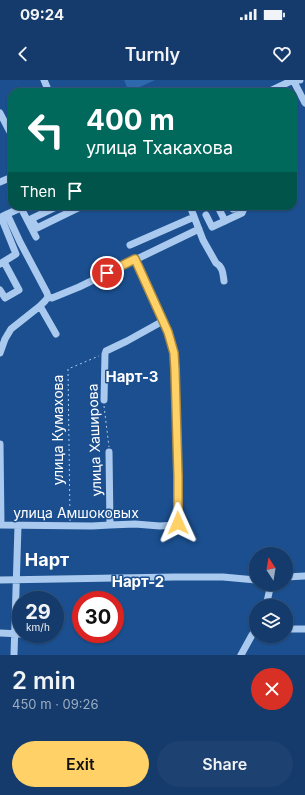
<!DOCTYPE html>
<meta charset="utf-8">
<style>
body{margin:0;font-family:Inter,sans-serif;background:#1d4271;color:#f1f3f6;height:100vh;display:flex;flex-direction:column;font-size:15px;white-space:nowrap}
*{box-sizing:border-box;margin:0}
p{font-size:13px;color:#9dadc1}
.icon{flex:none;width:22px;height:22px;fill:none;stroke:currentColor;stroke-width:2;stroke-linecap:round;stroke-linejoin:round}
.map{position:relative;height:575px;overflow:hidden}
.details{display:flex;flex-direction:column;background:#143b6b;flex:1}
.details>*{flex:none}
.guide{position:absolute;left:8px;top:8px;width:289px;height:122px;border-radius:12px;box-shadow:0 1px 3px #0004,0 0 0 1px #33557e;background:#00695c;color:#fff;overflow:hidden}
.needle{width:26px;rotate:348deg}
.buttons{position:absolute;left:249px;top:467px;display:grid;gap:8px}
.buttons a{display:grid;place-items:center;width:44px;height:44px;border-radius:50%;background:#143b6b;box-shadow:0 1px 3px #0004,0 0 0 1px #33557e;font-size:20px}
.speed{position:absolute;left:12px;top:511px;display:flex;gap:8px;font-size:20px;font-weight:700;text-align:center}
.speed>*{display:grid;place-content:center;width:52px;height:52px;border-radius:50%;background:#143b6b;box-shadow:0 1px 3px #0004,0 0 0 1px #33557e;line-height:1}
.speed small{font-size:10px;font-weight:400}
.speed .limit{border:6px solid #d22;background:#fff;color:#111}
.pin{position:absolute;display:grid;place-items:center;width:34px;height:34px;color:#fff;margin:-17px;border:2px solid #fff;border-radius:50%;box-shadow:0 1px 4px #0007}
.me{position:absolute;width:44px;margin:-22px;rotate:359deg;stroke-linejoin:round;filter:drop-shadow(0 0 3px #0008)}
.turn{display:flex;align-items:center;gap:14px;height:84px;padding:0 12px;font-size:18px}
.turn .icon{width:52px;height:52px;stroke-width:2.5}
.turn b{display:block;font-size:28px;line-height:34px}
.then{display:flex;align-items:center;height:38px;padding:0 12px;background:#0003;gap:8px;font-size:15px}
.round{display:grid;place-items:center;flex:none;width:42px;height:42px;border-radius:21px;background:#1d4271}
.headline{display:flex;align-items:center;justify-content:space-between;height:68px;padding:0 12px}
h1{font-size:24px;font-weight:600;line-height:30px}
.cta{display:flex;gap:8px;margin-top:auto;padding:8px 12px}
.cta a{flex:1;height:46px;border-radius:24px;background:#ffd166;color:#111;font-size:16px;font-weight:600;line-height:46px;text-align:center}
.cta a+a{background:#1d4271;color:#f1f3f6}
.status{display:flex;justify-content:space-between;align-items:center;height:28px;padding:0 20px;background:#143b6b;direction:ltr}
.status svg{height:11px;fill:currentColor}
header{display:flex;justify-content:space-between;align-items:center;height:52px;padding:0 12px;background:#143b6b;font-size:18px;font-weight:600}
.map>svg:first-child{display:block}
.green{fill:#2e69ad}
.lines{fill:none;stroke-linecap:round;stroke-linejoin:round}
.path{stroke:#a9c9ee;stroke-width:1;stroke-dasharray:2 3;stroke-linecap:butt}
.minor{stroke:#a9c9ee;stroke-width:7}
.route-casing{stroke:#a68842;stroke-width:10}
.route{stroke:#ffd166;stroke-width:7}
.labels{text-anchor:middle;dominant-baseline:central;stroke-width:3;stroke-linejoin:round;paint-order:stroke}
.street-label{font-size:14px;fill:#fff;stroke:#1b4f8f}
.neighbourhood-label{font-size:15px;font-weight:bold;fill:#fff;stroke:#1b4f8f}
.district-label{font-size:18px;font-weight:bold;fill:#fff;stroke:#1b4f8f}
</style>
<div class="status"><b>09:24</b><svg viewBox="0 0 49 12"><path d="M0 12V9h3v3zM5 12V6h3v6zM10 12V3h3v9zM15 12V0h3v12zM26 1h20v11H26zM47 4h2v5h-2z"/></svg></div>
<header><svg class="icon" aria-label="back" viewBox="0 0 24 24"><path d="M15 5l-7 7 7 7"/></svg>Turnly<svg class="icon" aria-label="heart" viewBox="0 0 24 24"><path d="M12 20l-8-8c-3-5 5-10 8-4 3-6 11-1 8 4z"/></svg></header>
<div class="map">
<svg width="305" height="575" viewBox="0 0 305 575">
<rect width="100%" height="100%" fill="#1b4f8f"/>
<path class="green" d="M124 0H155L129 12Z"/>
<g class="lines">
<path class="path" d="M104 326 109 367
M70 441 68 289 99 276"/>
<path class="minor" d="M44 0 49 12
M293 0 305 23
M268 12 293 0H300
M0 33 12 56
M0 102 12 97
M58 126 31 139 37 148 82 126
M190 126 203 160 216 183C223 187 223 194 224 201
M231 126 233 129 241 126
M21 128 36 157
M219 129 225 141
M7 134 20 162 47 213 48 217
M206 135 212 147 242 133 245 126
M3 136 25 126
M130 165 194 137
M0 184 16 174 1 137
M0 210 5 218 19 210 4 182
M48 217 52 218 57 216 79 207 199 149
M40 226 56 254
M0 273 5 259 11 249 40 226 45 221 48 217
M104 320 105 274 106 271 127 261 163 241
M0 364 1 445
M109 372 110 445
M0 445 92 446 110 445 135 444 160 446 175 445 178 443 176 323 174 273 168 252 135 179
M286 497 305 496
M0 500 175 497H223L256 500
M266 526 271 504
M286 549H305
M0 553 21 554
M32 554H47
M14 575 18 446
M241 575 252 555 256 550"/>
</g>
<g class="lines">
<defs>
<path id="route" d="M107 193 135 179 168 252 174 273 175 290 178 396V443"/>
</defs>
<use href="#route" class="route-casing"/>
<use href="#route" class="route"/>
</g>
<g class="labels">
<g class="street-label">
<text transform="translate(57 350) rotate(-90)">улица Кумахова</text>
<text transform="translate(94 360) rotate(-92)">улица Хаширова</text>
<text x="76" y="432">улица Амшоковых</text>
</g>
<g class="neighbourhood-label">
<text x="132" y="296">Нарт-3</text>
<text x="138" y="501">Нарт-2</text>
</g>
<g class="district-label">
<text x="47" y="479">Нарт</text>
</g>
</g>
</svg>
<div class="buttons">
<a><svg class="needle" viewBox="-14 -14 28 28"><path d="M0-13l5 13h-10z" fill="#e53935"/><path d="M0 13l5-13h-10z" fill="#9dadc1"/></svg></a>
<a><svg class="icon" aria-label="layers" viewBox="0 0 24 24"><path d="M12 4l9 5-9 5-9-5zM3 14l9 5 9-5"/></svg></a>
</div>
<div class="speed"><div>29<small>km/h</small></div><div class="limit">30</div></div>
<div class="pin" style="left:107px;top:193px;background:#d93025"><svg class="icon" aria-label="arrive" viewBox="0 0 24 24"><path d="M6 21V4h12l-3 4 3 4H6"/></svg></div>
<svg class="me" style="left:178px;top:443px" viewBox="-20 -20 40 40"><path d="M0-17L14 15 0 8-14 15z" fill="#ffd166" stroke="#fff" stroke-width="4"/></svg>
<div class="guide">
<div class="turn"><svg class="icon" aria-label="left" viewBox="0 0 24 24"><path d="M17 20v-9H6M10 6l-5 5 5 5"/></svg><div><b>400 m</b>улица Тхакахова</div></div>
<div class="then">Then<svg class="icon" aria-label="arrive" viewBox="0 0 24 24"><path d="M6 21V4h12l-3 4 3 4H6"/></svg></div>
</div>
</div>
<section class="details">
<div class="headline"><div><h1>2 min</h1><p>450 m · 09:26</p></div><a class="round" style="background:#d93025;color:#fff"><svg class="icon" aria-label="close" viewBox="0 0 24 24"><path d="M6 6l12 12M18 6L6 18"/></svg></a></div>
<div class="cta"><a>Exit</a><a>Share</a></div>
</section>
